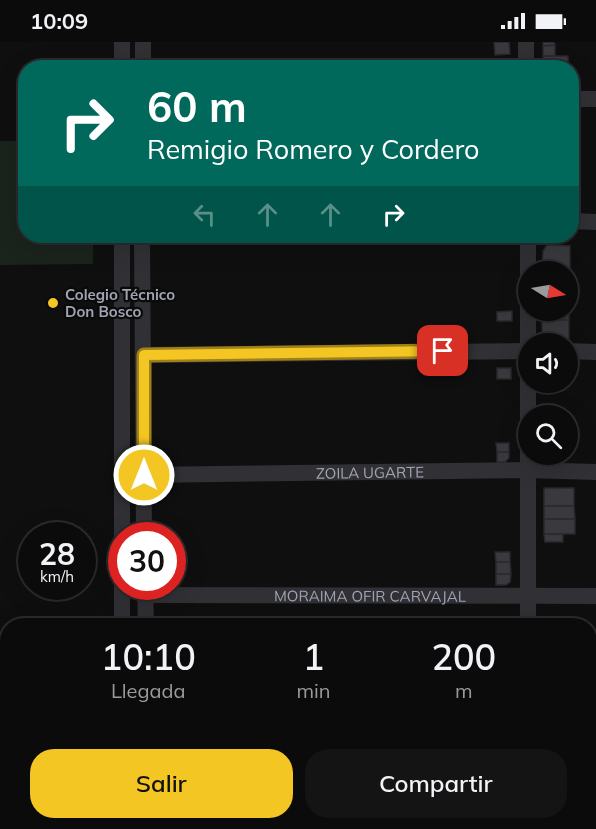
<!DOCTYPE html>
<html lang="es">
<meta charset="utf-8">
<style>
body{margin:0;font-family:Mulish,sans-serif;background:#141415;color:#f1f3f6;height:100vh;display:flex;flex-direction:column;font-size:22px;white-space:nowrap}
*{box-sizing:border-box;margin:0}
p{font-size:20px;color:#9a9b9d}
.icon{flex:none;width:33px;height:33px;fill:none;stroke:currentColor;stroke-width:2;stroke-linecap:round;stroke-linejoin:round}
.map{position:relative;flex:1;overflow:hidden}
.panel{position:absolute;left:0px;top:576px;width:597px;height:212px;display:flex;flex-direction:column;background:#0b0b0c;border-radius:24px 24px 0 0;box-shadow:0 6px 24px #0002,0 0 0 2px #2b2b2d}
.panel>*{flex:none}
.top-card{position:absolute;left:18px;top:18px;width:561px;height:183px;border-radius:24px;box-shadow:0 6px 24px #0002,0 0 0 2px #2b2b2d;background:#00695c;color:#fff;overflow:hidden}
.needle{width:39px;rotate:101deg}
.fabs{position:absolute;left:518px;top:219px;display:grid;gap:12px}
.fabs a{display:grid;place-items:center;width:60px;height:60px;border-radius:50%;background:#0b0b0c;box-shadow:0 6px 24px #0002,0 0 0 2px #2b2b2d;font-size:30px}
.speed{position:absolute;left:18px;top:480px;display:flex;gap:12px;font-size:30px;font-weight:700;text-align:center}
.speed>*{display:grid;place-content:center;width:78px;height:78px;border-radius:50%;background:#0b0b0c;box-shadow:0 6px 24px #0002,0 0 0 2px #2b2b2d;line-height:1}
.speed small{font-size:15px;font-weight:400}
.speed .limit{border:9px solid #d22;background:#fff;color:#111}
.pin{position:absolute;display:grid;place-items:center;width:51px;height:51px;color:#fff;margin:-26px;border-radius:12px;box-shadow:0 3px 9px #0006}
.me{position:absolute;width:66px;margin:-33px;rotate:0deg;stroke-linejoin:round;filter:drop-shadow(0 0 4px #0008)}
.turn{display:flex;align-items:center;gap:21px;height:126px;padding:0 30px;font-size:27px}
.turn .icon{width:78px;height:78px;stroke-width:2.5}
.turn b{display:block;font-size:42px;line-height:51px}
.lanes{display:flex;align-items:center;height:57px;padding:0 30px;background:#0003;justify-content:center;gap:30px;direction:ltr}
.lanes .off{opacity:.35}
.eta{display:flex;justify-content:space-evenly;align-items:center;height:102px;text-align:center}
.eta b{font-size:36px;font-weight:600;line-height:42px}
.cta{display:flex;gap:12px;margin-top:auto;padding:12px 30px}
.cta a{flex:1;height:69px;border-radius:24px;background:#f4c624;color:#111;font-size:24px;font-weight:600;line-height:69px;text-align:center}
.cta a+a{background:#141415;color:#f1f3f6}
.status{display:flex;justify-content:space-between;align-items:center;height:42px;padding:0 30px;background:#0b0b0c;direction:ltr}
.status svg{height:16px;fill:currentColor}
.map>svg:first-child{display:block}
.green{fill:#1b231d}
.building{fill:#39393e;stroke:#29292c;stroke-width:1.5}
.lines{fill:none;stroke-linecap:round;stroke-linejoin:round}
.minor{stroke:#303035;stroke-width:16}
.route-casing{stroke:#9f8117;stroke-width:15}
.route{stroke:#f4c624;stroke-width:10}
.poi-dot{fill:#f4c624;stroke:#0a0a0b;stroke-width:2}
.labels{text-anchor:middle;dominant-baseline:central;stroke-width:4.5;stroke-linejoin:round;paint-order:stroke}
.poi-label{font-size:15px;font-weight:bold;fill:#a0a3b2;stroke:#0a0a0b;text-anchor:start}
.street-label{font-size:15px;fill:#a0a3b2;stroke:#0a0a0b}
</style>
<div class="status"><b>10:09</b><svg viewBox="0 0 49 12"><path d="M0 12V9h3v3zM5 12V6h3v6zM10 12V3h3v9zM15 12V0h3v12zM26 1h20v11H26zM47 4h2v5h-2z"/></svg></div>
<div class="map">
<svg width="596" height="787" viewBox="0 0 596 787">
<rect width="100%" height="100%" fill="#0f0f10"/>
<path class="green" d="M0 99H25L26 194H93V222L0 223Z"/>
<path class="building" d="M494 0H509L510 12 495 13Z
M543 0H554L555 3 543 4Z
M555 3V14H543V4Z
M543 14H568V26L543 24Z
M547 203 570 204V247H567V230H542L543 209Z
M542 268H569V278H542Z
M512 269V279H497V270Z
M542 278H569V297H542Z
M497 326H511V337H497Z
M496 401H509V410H497Z
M497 410H509V416L505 420H497Z
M543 412H566V419H543Z
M544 446H574V464H544Z
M544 464H574L575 477H544Z
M544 477H575V492H544Z
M544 492H563V500H545Z
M495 510H510V520H496Z
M496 520H510L511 532H496Z
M496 532H511L510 540 506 543H496Z
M541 781H562V787H541Z"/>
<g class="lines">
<g class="minor">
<path d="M122 0V26"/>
<path d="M143 0V26"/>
<path d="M526 0V26"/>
<path d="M572 57H596"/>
<path d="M572 179 596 180"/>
<path d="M122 194V494"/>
<path d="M142 194 144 494"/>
<path d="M528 194V584"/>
<path d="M567 309 596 310"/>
<path d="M144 313 528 309"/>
<path id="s1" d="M144 433 527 428 596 430"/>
<path d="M122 544V584"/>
<path d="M145 544 146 584"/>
<path id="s2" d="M145 553 596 554"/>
<path d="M0 607H8"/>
<path d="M590 678 596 679"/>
<path d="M148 780V787"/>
<path d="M32 787V780"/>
<path d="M268 787V780"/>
<path d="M387 787V780"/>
<path d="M526 787V780"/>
</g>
</g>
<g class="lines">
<defs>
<path id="route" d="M144 433V313L443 309"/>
</defs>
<use href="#route" class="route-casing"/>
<use href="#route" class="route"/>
</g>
<circle class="poi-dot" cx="53" cy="261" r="6"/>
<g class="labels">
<g class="poi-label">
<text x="65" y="252">Colegio Técnico<tspan x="65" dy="17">Don Bosco</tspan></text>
</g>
<g class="street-label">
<text stroke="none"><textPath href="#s1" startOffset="226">ZOILA UGARTE</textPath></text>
<text stroke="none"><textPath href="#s2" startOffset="225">MORAIMA OFIR CARVAJAL</textPath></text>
</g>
</g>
</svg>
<div class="fabs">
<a><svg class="needle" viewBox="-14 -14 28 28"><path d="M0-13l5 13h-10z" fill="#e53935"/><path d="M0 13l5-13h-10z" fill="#9a9b9d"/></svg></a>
<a><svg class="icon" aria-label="sound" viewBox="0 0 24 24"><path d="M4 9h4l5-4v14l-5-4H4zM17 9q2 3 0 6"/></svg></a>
<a><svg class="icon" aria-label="search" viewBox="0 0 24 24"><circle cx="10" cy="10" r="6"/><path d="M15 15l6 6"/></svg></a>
</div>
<div class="speed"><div>28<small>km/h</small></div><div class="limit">30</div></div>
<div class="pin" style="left:443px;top:309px;background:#d93025"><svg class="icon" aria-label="arrive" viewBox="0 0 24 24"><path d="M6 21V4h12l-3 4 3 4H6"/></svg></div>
<svg class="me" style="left:144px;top:433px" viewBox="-20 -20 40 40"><circle r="17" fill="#f4c624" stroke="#fff" stroke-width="3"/><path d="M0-11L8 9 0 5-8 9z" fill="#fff"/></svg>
<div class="top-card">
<div class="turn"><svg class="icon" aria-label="right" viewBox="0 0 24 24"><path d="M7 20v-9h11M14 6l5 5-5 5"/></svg><div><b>60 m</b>Remigio Romero y Cordero</div></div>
<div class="lanes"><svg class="icon off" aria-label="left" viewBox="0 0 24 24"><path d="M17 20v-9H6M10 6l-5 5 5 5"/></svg><svg class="icon off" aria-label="ahead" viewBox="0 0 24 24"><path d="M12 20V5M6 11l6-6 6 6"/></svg><svg class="icon off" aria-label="ahead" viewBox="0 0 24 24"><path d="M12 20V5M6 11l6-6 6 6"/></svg><svg class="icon" aria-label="right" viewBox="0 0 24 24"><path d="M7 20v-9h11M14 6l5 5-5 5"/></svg></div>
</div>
<section class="panel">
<div class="eta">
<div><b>10:10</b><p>Llegada</p></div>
<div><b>1</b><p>min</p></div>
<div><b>200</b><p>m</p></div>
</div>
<div class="cta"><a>Salir</a><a>Compartir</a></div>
</section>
</div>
